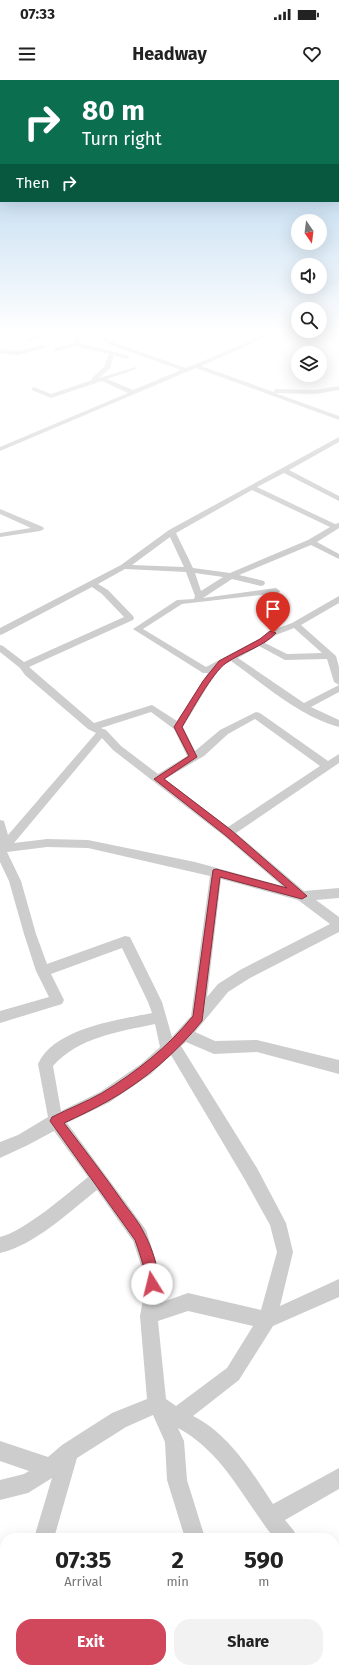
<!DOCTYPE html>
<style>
body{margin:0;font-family:"Fira Sans",sans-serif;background:#f2f2f2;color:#222;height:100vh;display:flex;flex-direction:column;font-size:15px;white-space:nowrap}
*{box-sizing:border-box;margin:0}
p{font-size:13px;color:#767676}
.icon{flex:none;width:22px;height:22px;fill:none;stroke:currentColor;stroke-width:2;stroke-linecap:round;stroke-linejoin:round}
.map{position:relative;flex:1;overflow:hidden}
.drawer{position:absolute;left:0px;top:1453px;width:339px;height:140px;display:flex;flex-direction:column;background:#fff;border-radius:16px 16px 0 0;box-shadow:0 4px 16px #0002}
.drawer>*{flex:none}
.banner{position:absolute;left:0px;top:0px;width:339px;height:122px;box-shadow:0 4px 16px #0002;background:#0b6e4f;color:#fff;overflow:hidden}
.needle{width:26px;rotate:166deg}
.buttons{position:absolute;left:291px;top:134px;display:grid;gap:8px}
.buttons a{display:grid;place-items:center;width:36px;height:36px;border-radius:50%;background:#fff;box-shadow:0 4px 16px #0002;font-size:20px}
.pin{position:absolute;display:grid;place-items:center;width:34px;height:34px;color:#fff;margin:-41px -17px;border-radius:50% 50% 50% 0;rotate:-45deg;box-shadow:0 0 4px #0007}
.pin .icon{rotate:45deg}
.me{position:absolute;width:44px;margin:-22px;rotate:351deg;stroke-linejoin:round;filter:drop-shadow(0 0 3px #0008)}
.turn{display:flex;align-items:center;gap:14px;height:84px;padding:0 16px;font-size:18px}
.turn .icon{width:52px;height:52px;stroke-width:2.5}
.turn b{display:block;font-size:28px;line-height:34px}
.then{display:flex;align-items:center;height:38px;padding:0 16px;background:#0003;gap:8px;font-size:15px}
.eta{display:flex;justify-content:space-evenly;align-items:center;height:68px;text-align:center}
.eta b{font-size:24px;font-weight:700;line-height:28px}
.cta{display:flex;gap:8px;margin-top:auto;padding:8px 16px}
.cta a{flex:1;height:46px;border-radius:16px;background:#d1475b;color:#fff;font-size:16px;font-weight:700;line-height:46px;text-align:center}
.cta a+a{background:#f2f2f2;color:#222}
.status{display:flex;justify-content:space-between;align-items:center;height:28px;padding:0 20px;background:#fff;direction:ltr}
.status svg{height:11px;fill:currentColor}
header{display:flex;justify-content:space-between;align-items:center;height:52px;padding:0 16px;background:#fff;font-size:18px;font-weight:700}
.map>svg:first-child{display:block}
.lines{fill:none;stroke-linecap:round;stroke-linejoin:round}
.minor{fill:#cdcdcd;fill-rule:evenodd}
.route{fill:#d1475b;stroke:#882e3b}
</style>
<div class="status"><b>07:33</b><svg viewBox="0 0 49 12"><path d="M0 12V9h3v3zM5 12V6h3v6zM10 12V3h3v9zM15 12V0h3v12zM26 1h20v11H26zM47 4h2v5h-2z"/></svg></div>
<header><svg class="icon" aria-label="menu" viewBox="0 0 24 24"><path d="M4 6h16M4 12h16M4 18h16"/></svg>Headway<svg class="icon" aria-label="heart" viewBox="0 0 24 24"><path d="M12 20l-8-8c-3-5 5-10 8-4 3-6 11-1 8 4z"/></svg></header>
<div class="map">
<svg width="339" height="1593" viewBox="0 0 339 1593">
<rect width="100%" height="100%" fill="#fff"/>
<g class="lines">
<path class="minor" d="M41 252H47C42 257 32 263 26 260Z
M85 252H91L81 258 79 263 129 276V278L127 279 114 275 110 288 99 298 136 287V289L107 299 133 310 181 290 108 264 95 252H100L112 262 186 288 272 252H278L201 286 274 312V310L276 309 315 310 339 306V310L315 314 275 313 339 336V340L196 288 0 371V367L128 313 102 301 51 318 32 310 31 309 34 307 51 314 92 300V298L104 287 109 274 75 266 56 271 53 269 73 263 77 256Z
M42 265 44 266V268L18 275 0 273V269L18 271Z
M339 357V362L289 390 339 416V421L284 393 257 407 335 444 339 443V448L317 462 339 474V479L311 465 239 495 264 501 265 503 264 505 261 506 232 499 203 518 276 508 280 511 279 513 182 524 143 549 206 587 259 559 270 551 292 543 339 516V523L301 545 336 576 339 587V605L334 602 327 579 285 580 259 566 238 578 304 623 339 605V612L311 627 339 640V647C299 636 265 605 231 581L222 586 209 604 183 647 195 671 220 650 256 632 260 633 328 681 339 674V683L236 753 304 811 339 808V818L316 820 339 837V852L250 898 228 912 195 952 215 961 257 960 339 980V994L257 972 214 974 186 962 181 966 257 1088 286 1143 293 1172 280 1226 339 1199V1217L273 1246 239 1300 193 1336C229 1354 252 1392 273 1424L339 1388V1409L285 1440 294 1451 297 1458H274C244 1420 223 1372 178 1348L184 1361 187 1400 205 1458H185L167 1400 165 1362 153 1335 126 1347 77 1378 54 1458H34L52 1398 28 1413 0 1420V1400L24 1394 29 1391 0 1381V1361L48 1377 62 1365 112 1333 147 1319 140 1236 144 1214V1194L133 1161 97 1110C69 1132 35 1165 0 1173V1157C25 1151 67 1114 88 1097L54 1051 28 1065 0 1078V1062L18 1055 48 1037 38 984C54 948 118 940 152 933L148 922 122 868 51 894 64 920 62 924 0 943V931L49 917 36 891 24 854 9 801 0 782V740L4 741 8 755 96 653 88 649 25 595 20 588 0 572V565L3 566 24 582 124 537 102 514 92 507 3 554 0 555V548L121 485 169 450ZM252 410 330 447 308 460 230 493 193 488 176 453ZM170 457 184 487 132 485ZM125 489 186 492 195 516 194 519 177 520 133 549 203 593H208L177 641 152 625 94 643 29 587 133 540 134 538 133 536 108 510 98 504ZM195 493 223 497 201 511ZM294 548 322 573 287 574 265 563 276 555ZM151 632 174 649 187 676 158 694 121 666 106 650 101 648ZM255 639 320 686 228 747 165 699 204 676 228 654ZM102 658 113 670 224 756 282 806 195 782 88 760 47 759 14 763ZM47 767 88 768 210 796 191 936 172 957 162 922 130 857 125 856 47 884 36 854 21 801 7 772ZM221 799 298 820 330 844 240 890 218 904 207 917ZM155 944 160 967 141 984 100 1012 61 1031 53 986C79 957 118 952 155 944ZM171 975 245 1100 270 1145 277 1172 261 1230 188 1213 160 1223 162 1214 160 1194 146 1150 67 1043 110 1022 151 994ZM188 1231 253 1246 227 1288 176 1326 166 1319 158 1241Z
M0 429 43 447 44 449 40 451 0 457V453L31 448 0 434Z
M334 1509 339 1512V1538L334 1535Z
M5 1552V1581L0 1583V1554Z
M190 1588H212V1593H190Z"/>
</g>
<linearGradient id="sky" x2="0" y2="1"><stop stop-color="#9dc6e8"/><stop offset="0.53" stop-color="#fff"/><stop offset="1" stop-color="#fff" stop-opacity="0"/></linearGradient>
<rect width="339" height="475" fill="url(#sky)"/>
<path class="route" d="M270 551 276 553C263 567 242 572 226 583 212 593 191 632 182 647L197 677 164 699 231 750 307 816 302 819 220 797 202 941C177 972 144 1001 108 1021 94 1029 79 1036 64 1043 84 1069 104 1095 123 1122 130 1132 139 1142 144 1153 151 1165 162 1195 157 1209L152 1211 148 1209C145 1203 146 1198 145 1192 142 1181 139 1171 135 1160L50 1041 52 1037C68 1029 86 1022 102 1013 136 992 168 967 193 936L213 790 216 789 287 808 225 755 154 699 189 676 174 647 203 601 219 581 260 559Z"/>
</svg>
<div class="buttons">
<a><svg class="needle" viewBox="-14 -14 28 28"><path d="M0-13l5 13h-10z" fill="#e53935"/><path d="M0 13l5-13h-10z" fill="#767676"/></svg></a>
<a><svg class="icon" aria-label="sound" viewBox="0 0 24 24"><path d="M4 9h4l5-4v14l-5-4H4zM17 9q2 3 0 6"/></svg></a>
<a><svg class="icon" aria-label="search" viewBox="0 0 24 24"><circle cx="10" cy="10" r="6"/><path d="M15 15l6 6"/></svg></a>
<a><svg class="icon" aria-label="layers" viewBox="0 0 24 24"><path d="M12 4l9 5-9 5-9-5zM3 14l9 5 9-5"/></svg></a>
</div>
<div class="pin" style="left:273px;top:553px;background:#d93025"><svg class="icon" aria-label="arrive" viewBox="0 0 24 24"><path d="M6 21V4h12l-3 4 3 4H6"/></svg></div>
<svg class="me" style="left:152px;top:1204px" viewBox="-20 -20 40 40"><circle r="19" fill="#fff"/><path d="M0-13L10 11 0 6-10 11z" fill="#d1475b"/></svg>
<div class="banner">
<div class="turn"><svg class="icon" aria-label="right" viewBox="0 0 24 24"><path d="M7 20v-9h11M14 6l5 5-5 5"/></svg><div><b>80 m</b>Turn right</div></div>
<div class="then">Then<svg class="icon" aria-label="right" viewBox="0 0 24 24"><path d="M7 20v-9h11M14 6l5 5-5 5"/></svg></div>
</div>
<section class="drawer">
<div class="eta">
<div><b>07:35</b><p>Arrival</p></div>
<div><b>2</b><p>min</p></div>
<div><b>590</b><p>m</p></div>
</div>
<div class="cta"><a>Exit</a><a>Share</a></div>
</section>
</div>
